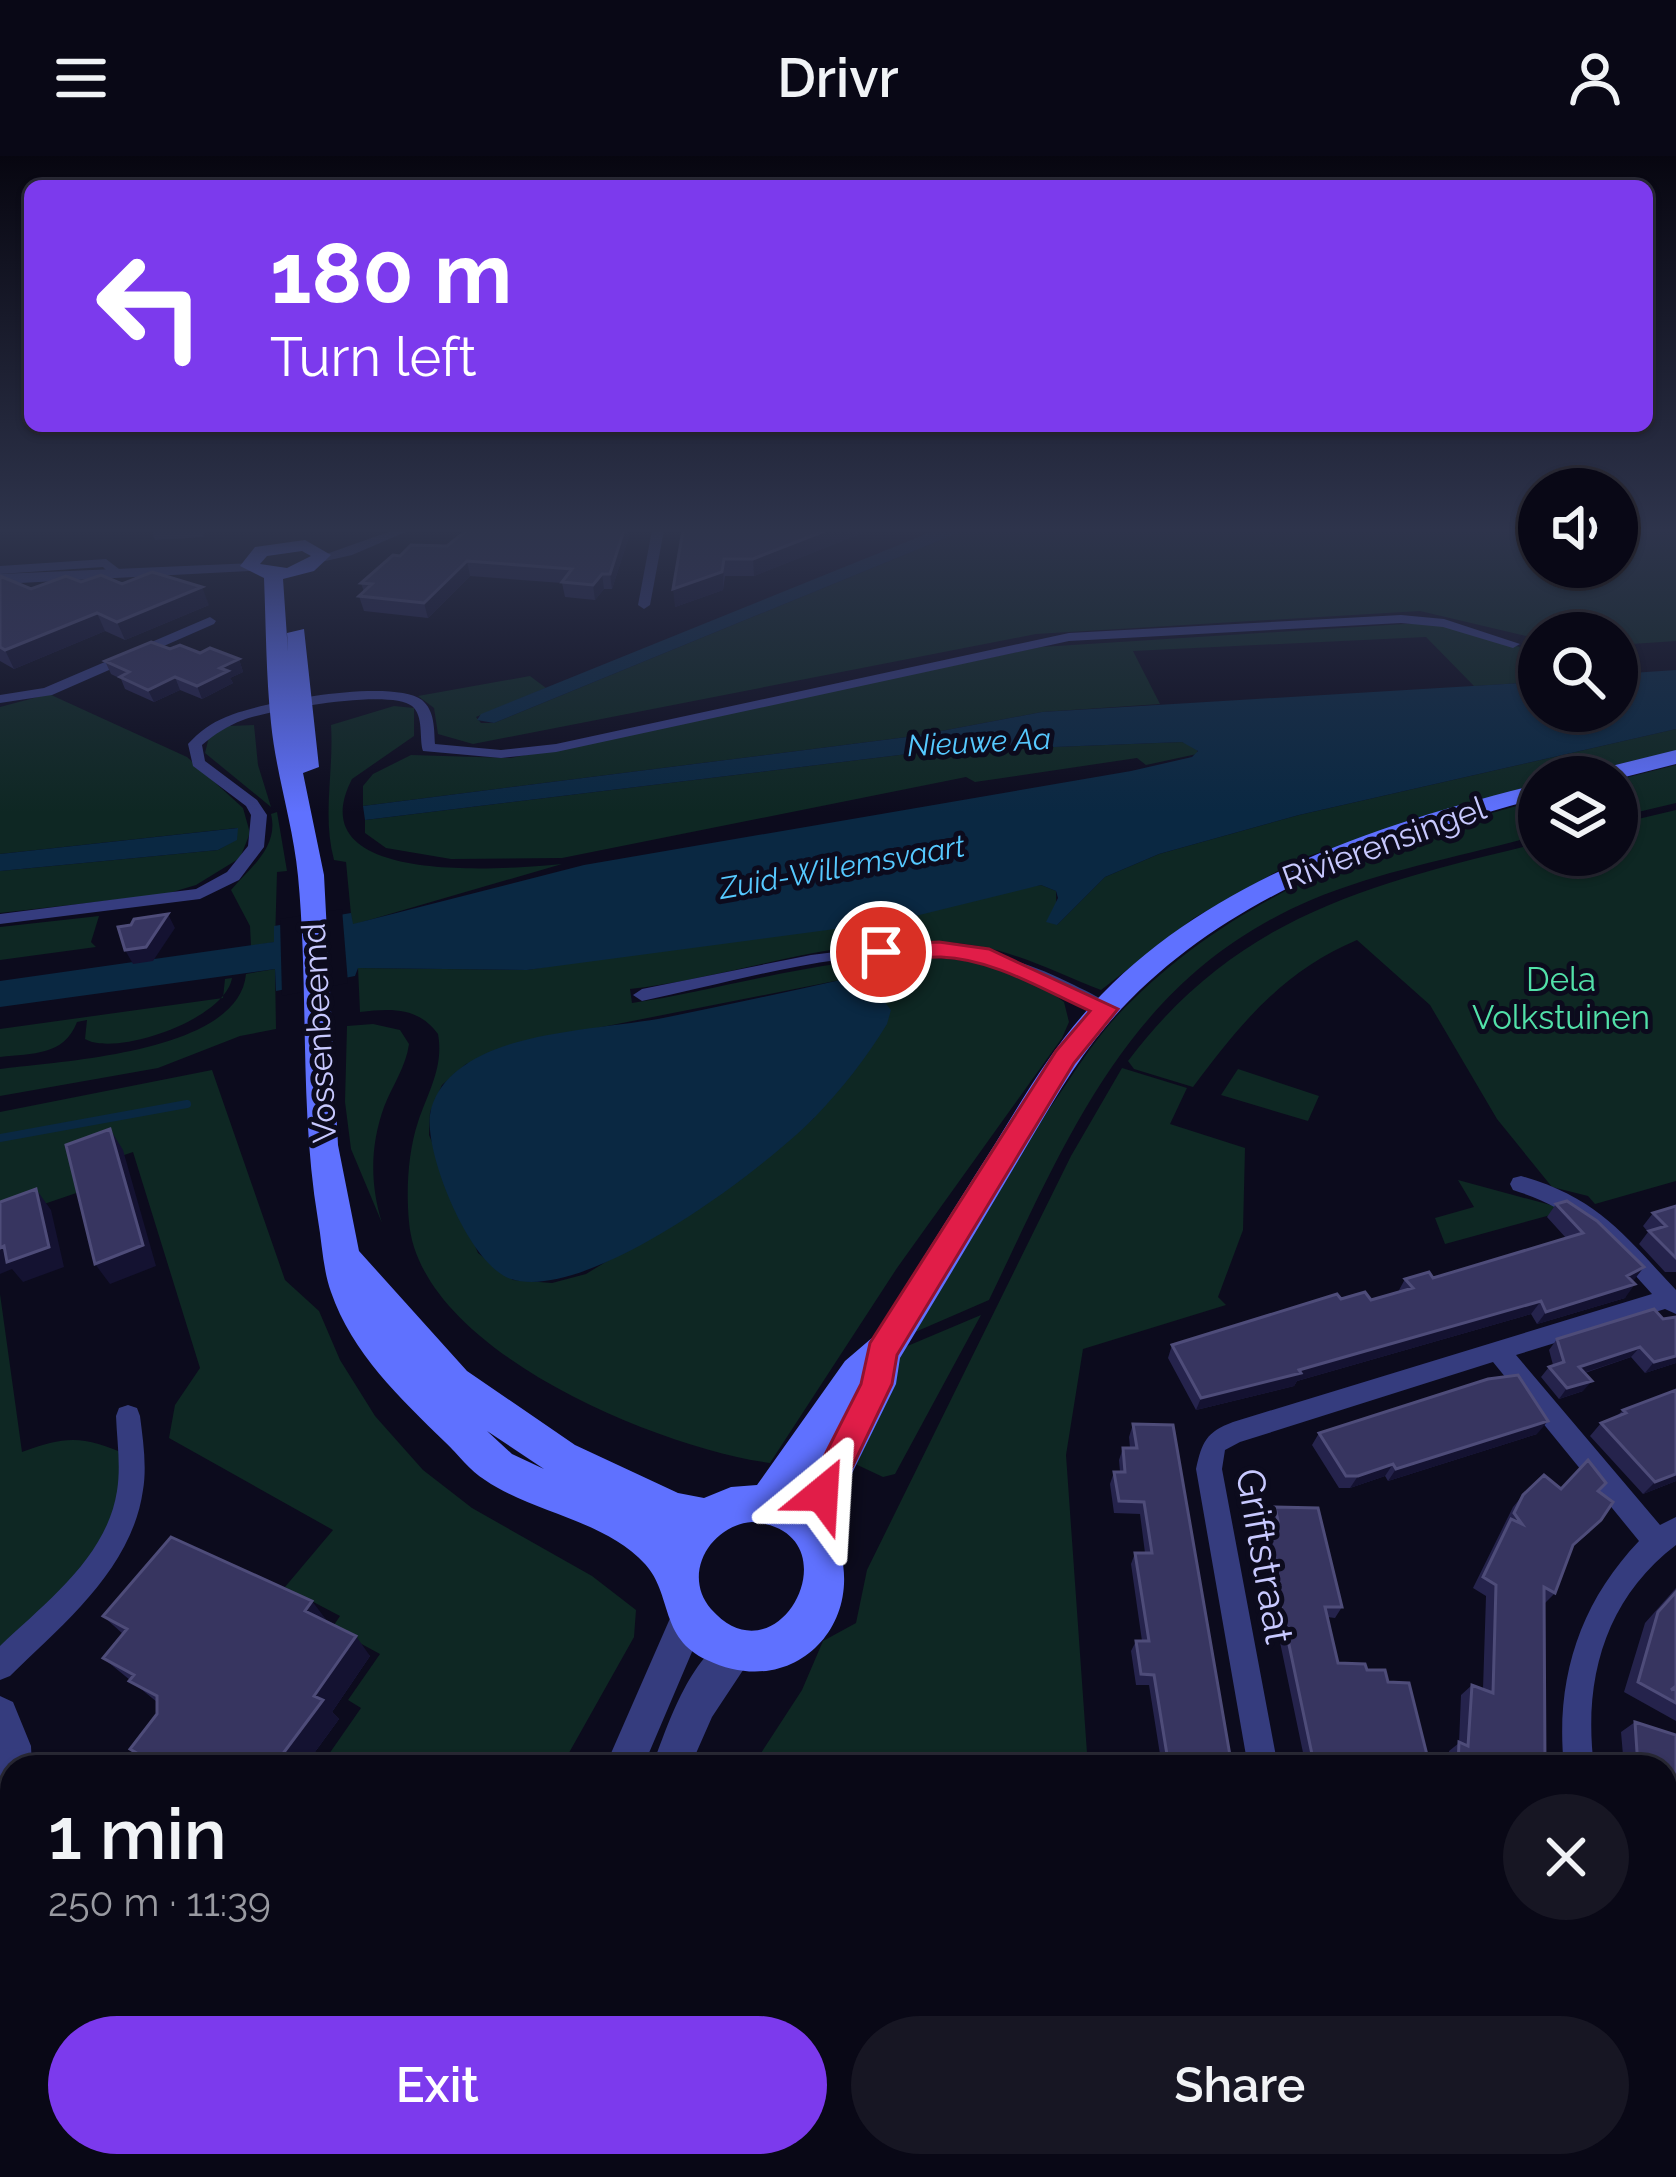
<!DOCTYPE html>
<meta charset="utf-8">
<style>
body{margin:0;font-family:Raleway,sans-serif;background:#171623;color:#f1f3f6;height:100vh;display:flex;flex-direction:column;font-size:45px;white-space:nowrap}
*{box-sizing:border-box;margin:0}
p{font-size:39px;color:#999aa1}
.icon{flex:none;width:66px;height:66px;fill:none;stroke:currentColor;stroke-width:2;stroke-linecap:round;stroke-linejoin:round}
.map{position:relative;flex:1;overflow:hidden}
.drawer{position:absolute;left:0px;top:1599px;width:1677px;height:423px;display:flex;flex-direction:column;background:#090816;border-radius:36px 36px 0 0;box-shadow:0 3px 9px #0004,0 0 0 3px #292935}
.drawer>*{flex:none}
.top-card{position:absolute;left:24px;top:24px;width:1629px;height:252px;border-radius:18px;box-shadow:0 3px 9px #0004,0 0 0 3px #292935;background:#7c3aed;color:#fff;overflow:hidden}
.tools{position:absolute;left:1518px;top:312px;display:grid;gap:24px}
.tools a{display:grid;place-items:center;width:120px;height:120px;border-radius:50%;background:#090816;box-shadow:0 3px 9px #0004,0 0 0 3px #292935;font-size:60px}
.pin{position:absolute;display:grid;place-items:center;width:102px;height:102px;color:#fff;margin:-51px;border:6px solid #fff;border-radius:50%;box-shadow:0 3px 12px #0007}
.me{position:absolute;width:132px;margin:-66px;rotate:27deg;stroke-linejoin:round;filter:drop-shadow(0 0 9px #0008)}
.turn{display:flex;align-items:center;gap:42px;height:252px;padding:0 48px;font-size:54px}
.turn .icon{width:156px;height:156px;stroke-width:2.5}
.turn b{display:block;font-size:84px;line-height:102px}
.round{display:grid;place-items:center;flex:none;width:126px;height:126px;border-radius:63px;background:#171623}
.overview{display:flex;align-items:center;justify-content:space-between;height:204px;padding:0 48px}
h1{font-size:72px;font-weight:600;line-height:90px}
.cta{display:flex;gap:24px;margin-top:auto;padding:24px 48px}
.cta a{flex:1;height:138px;border-radius:72px;background:#7c3aed;color:#fff;font-size:48px;font-weight:600;line-height:138px;text-align:center}
.cta a+a{background:#171623;color:#f1f3f6}
header{display:flex;justify-content:space-between;align-items:center;height:156px;padding:0 48px;background:#090816;font-size:54px;font-weight:600}
.map>svg:first-child{display:block}
.green{fill:#0e2723;fill-rule:evenodd}
.water{fill:#0a2842}
.pier{fill:#0c0b1d}
.lines{fill:none;stroke-linecap:round;stroke-linejoin:round}
.stream{stroke:#0a2842;stroke-width:8}
.minor{fill:#353c7e;fill-rule:evenodd}
.tertiary{fill:#353c7e;fill-rule:evenodd}
.secondary{fill:#5f71ff;fill-rule:evenodd}
.wall{fill:#25234c}
.shaded-wall{fill:#141231}
.building{fill:#373560;stroke:#4e4c79;stroke-width:3}
.route{fill:#e11d48;stroke:#92132f;stroke-width:3}
.labels{text-anchor:middle;dominant-baseline:central;stroke-width:10;stroke-linejoin:round;paint-order:stroke}
.far-water-label{font-size:30px;font-style:italic;fill:#56c9ff;stroke:#0c0b1d}
.street-label{font-size:33px;fill:#c8c9ff;stroke:#0c0b1d}
.park-label{font-size:33px;fill:#52e1a9;stroke:#0c0b1d}
.near-street-label{font-size:39px;fill:#c8c9ff;stroke:#0c0b1d}
</style>
<header><svg class="icon" aria-label="menu" viewBox="0 0 24 24"><path d="M4 6h16M4 12h16M4 18h16"/></svg>Drivr<svg class="icon" aria-label="person" viewBox="0 0 24 24"><circle cx="12" cy="8" r="4"/><path d="M4 21q1-7 8-7t8 7"/></svg></header>
<div class="map">
<svg width="1676" height="2021" viewBox="0 0 1676 2021">
<rect width="100%" height="100%" fill="#0c0b1d"/>
<path class="green" d="M965 374H1539V411H1617V374H1676V485L1617 489V477H1539V483L1420 455 1036 478 473 588 438 578 434 552 418 540 530 520 546 532 476 561 481 567H494Z
M1420 467H1440L1539 497V526L1474 530 1426 481 1133 495 1160 548 1042 556 915 580 363 650V630L373 618 411 599 511 602 1041 491Z
M49 538 187 601 243 652 250 677 240 702 196 729 166 738 0 757V715L218 694 237 683V672L0 698V551Z
M394 550 414 552V580L352 623C296 732 507 713 562 708L352 769 346 706 334 704C322 659 334 615 331 569Z
M254 569 258 609 271 651 205 597 209 581 229 570Z
M1676 573V595L1563 621H1539V627L1299 703 1194 762 1101 834C1062 819 1019 797 978 790 862 770 744 820 630 833L632 847C764 829 947 755 1064 846L1069 866 1062 882 897 1112 770 1307C660 1292 420 1195 409 1066 406 1034 408 996 418 966 428 936 444 911 438 878 418 851 392 852 360 856L358 812 527 814 1041 729 1056 735 1057 769 1105 721 1159 698 1299 659ZM845 823 814 962 740 1024 586 1118 552 1127 513 1124 478 1097 429 979 430 956 442 929 466 908 526 886Z
M1182 586 1197 591V598L1146 609 1137 602 975 626 966 621 562 702 451 703 386 692 365 677V664L924 596Z
M1676 609V647L1617 661V624Z
M1539 644V679C1464 700 1383 714 1311 744 1129 822 1069 978 989 1144L906 1180C954 1103 1001 1024 1052 949 1072 920 1092 887 1116 861 1230 739 1381 686 1539 644Z
M1676 654V1025L1595 1048 1588 1040 1552 1031 1497 963 1430 849 1357 784C1283 815 1240 868 1193 931L1134 913 1128 905C1238 759 1370 728 1539 687V699H1617V668Z
M277 656 287 715 277 716 275 786 251 790 250 770 231 734C251 711 279 691 271 658Z
M99 760 91 786 96 791 0 804V771Z
M275 813 276 873 240 880 158 912 0 940V913C60 905 239 897 246 818Z
M232 822C225 864 115 901 85 883L87 864 77 866C64 900 33 897 0 901V873L223 842 225 823Z
M373 868 400 874 409 888C406 911 392 930 384 951 370 990 370 1028 382 1067L351 993 345 946 347 870Z
M1122 912 1187 932 1170 968 1245 992 1243 1074 1218 1141 1226 1149 1083 1193 1066 1299 1088 1611H752L802 1534 823 1485 856 1467 867 1414 1071 1000Z
M1238 913 1319 940 1308 965 1221 939Z
M212 914 285 1124 319 1155 340 1204 375 1260 423 1314 472 1352 592 1420 636 1454 634 1481 561 1611H320L361 1552 348 1544 380 1498 332 1472 340 1460 285 1431 333 1374 169 1282 175 1249 200 1212 133 996 92 1010 94 1031 0 1063V956Z
M1458 1024 1569 1054 1445 1088 1435 1062 1474 1051Z
M0 1138 22 1296C68 1279 84 1280 130 1300 134 1376 49 1452 0 1504Z
M981 1159 895 1318 883 1321 849 1305 898 1194Z"/>
<path class="water" d="M936 374H965L494 567 477 564 481 558Z
M1676 514V573L1299 659 1159 698 1105 721 1057 769 1046 766 1058 742 1056 735 1041 729 895 765 527 814 358 812 355 820 276 835 275 813 0 851V825L274 786V770L351 757 353 768 584 709 1131 615 1192 601 1198 595 1182 586 924 596 365 664 363 650 915 580 1042 556 1539 526V555H1617V518Z
M238 672 237 684 218 694 0 715V698Z
M845 823 872 830 891 854 887 868C867 901 842 933 815 961 762 1015 587 1147 511 1123 470 1110 425 1000 430 959 433 938 448 920 465 909 515 874 608 873 668 861 727 849 786 836 845 823Z"/>
<path class="pier" d="M342 753 348 827 282 840 280 763Z"/>
<g class="lines">
<path class="stream" d="M0 982 187 948"/>
<path class="minor" d="M394 374H410L352 399 321 406 315 402Z
M652 374H664L650 449 644 453 638 449Z
M106 403 119 413V419H111L103 411 0 418V410Z
M1401 459 1444 463 1520 488 1513 492 1443 471 1401 467 1069 485 556 596 501 602 423 595C419 582 424 560 412 550 390 532 270 554 243 564 227 570 215 578 202 589L205 605 257 644 267 659 264 691 239 724 200 743 0 768V758L196 733 227 716 248 690 251 659 246 650 193 610 188 588C199 576 211 567 226 561 260 546 391 522 422 544 435 555 434 573 435 588L501 594 556 588 1069 477Z
M210 461 216 465 214 468 52 539 0 547V539L44 532Z
M900 788C964 788 1017 800 1074 829 1088 836 1104 843 1115 853L1113 857H1099C1062 838 1023 813 981 804 875 782 747 823 642 845L633 839 642 833 811 799Z
M1521 1020C1598 1042 1623 1078 1676 1134V1158L1665 1153 1516 1199 1660 1369 1676 1361V1389C1604 1444 1583 1525 1594 1611H1564C1555 1524 1579 1448 1639 1385L1493 1206 1240 1286 1225 1294 1222 1313 1278 1611H1248L1196 1313C1202 1286 1206 1276 1233 1266L1652 1138C1608 1089 1578 1054 1513 1034L1510 1028 1513 1022Z
M128 1249 137 1252 140 1260C143 1284 147 1310 143 1334 132 1413 63 1468 10 1520L0 1524V1490C45 1447 107 1401 117 1335 121 1310 117 1285 116 1260L119 1252Z
M12 1901V1941L0 1946V1906Z
M1665 1933 1676 1938V2010L1665 2005Z"/>
<path class="tertiary" d="M254 407V413L249 415 0 428V418Z
M688 1445 701 1451 706 1463 643 1611H605L675 1451Z
M739 1475 752 1480 757 1493 712 1561 690 1611H652C669 1566 691 1495 739 1475Z
M0 1540 13 1546 31 1590 32 1611H12V1630L0 1625Z
M12 1767V1917L0 1912V1772Z
M532 2010H639L643 2021H536Z
M1008 2010H1089L1093 2021H1012Z"/>
<path class="secondary" d="M305 384 331 399 314 415 283 423 288 496 287 477 304 473 319 611 303 617 324 719 338 989 359 1095 467 1215 575 1289 678 1337 704 1342 731 1331 757 1329 845 1205 873 1181C914 1117 954 1052 995 988 1022 944 1048 899 1082 860 1195 728 1376 668 1539 628V642C1383 684 1216 742 1108 868 1074 907 1049 953 1022 998 982 1066 941 1134 900 1202L896 1228 828 1366C879 1454 801 1549 707 1504 659 1482 673 1439 645 1408 605 1364 533 1357 485 1324 470 1315 458 1298 445 1286 400 1242 352 1197 331 1136 323 1114 322 1087 318 1064 299 949 309 835 298 720 293 668 276 618 271 567 266 519 266 470 264 422L240 410 255 391ZM302 395 311 400 287 412 260 408 267 400ZM487 1275 544 1313 512 1298ZM752 1366C858 1374 780 1531 711 1453 681 1418 711 1369 752 1366Z
M1676 594V608L1617 623 1583 621 1587 616Z"/>
</g>
<path class="wall" d="M151 374H206L203 381 155 384Z
M631 374 612 433H604L595 444 565 441 562 427 470 420 428 462 364 455 359 440 364 436 361 427 400 400 447 390Z
M683 374H870L754 420H725L723 434 675 451Z
M0 420 31 433 122 428 209 449 125 484 105 475 14 513 0 505Z
M170 493 239 503 243 516 230 522 233 527 202 543 180 534 154 546 125 533 121 523 111 518 105 505Z
M1556 1048 1644 1111 1632 1125 1625 1142 1537 1168 1531 1158 1297 1225 1294 1230 1196 1254 1168 1202 1172 1189 1341 1143 1371 1144 1398 1136 1405 1123 1433 1122 1566 1082 1547 1061Z
M1676 1050V1116H1665L1639 1088 1648 1076 1643 1070 1653 1057Z
M1676 1161V1207L1645 1217 1631 1201 1585 1217 1583 1235 1559 1243 1541 1221 1549 1211 1553 1209 1549 1194 1557 1183Z
M1676 1234V1325L1643 1338 1590 1280 1601 1267 1617 1260 1623 1254Z
M1133 1268 1232 1611H1162L1149 1529H1136L1131 1495 1136 1485H1142L1131 1408 1135 1397H1145L1140 1358 1114 1357 1110 1328 1114 1316H1120L1119 1304 1123 1292H1130L1129 1281Z
M1319 1277 1537 1278 1388 1325 1385 1320 1350 1332H1339L1312 1289Z
M1561 1333 1598 1335 1590 1376 1572 1391 1555 1437 1544 1448 1545 1611H1448L1449 1595 1459 1587 1461 1539 1472 1529 1483 1533 1486 1440 1473 1432 1513 1351 1523 1339Z
M1275 1351 1342 1451 1335 1462 1327 1461 1338 1507 1367 1514 1388 1526 1430 1611H1306L1257 1376 1263 1365H1269L1268 1362Z
M1676 1432V1530L1671 1534 1676 1532V1565L1624 1536 1645 1467Z
M103 1460 328 1466 370 1500 332 1556 339 1563 304 1611H153L130 1593 157 1558V1546L103 1502 123 1478Z
M1635 1566 1676 1579V1826L1665 1790V1682H1670L1665 1659V1611H1624L1621 1576Z
M1565 2010H1655L1656 2016 1639 2019Z"/>
<path class="shaded-wall" d="M624 374H631L612 433 610 418Z
M827 374H870L754 420 753 403Z
M724 403 723 434 675 451 673 433Z
M467 405 470 420 428 462 424 447Z
M602 418 604 433 595 444 593 429Z
M202 431 209 449 125 484 117 466Z
M97 457 105 475 14 513 5 494Z
M239 503 243 516 230 522 233 527 202 543 197 530 220 512Z
M175 521 180 534 154 546 148 534Z
M168 758 175 772 153 805 133 808 125 794Z
M110 973 123 994 156 1110 110 1128 95 1108Z
M36 1033 51 1054 64 1111 23 1126 12 1113 0 1118V1092Z
M1644 1111 1634 1124 1617 1133 1627 1120Z
M1635 1128 1625 1142 1537 1168 1546 1156Z
M1541 1145 1531 1158 1297 1225 1294 1230 1196 1254 1201 1242Z
M1640 1191 1631 1201 1571 1221 1579 1211Z
M1676 1200V1207L1645 1217 1654 1206Z
M1592 1225 1583 1235 1559 1243 1567 1232Z
M1548 1265 1537 1278 1388 1325 1396 1313Z
M1393 1308 1385 1320 1350 1332 1358 1320Z
M1676 1318V1325L1643 1338 1655 1326Z
M312 1445 328 1466 305 1455Z
M356 1480 370 1500 332 1556 339 1563 304 1611H273L314 1540Z"/>
<path class="building" d="M467 374H624L610 418H602L593 429 562 426 572 413 467 405 424 447 359 440 372 428 361 427 393 399 400 400 411 389 447 390Z
M683 374H827L753 403H724L722 416 673 433Z
M152 416 202 431 117 466 97 457 5 494 0 491V420L31 433 66 420 81 426 101 419 122 428Z
M151 486 170 493 180 489 200 497 210 492 239 503 220 512 228 515 197 530 175 521 148 534 120 521 129 516 105 505Z
M168 758 146 791 125 794 118 771 131 769 134 763Z
M110 973 143 1089 95 1108 66 989Z
M36 1033 49 1091 7 1106 4 1090 0 1092V1046Z
M1567 1045 1597 1065 1644 1111 1627 1120 1635 1128 1546 1156 1541 1145 1299 1214 1301 1217 1201 1242 1172 1189 1337 1138 1341 1143 1365 1136 1371 1144 1413 1132 1405 1123 1429 1116 1433 1122 1583 1077 1556 1048Z
M1676 1050V1102L1649 1075 1666 1070 1653 1057Z
M1654 1153 1663 1163 1676 1161V1200L1654 1206 1640 1191 1579 1211 1592 1225 1567 1232 1549 1211 1564 1206 1557 1183Z
M1518 1219 1548 1265 1396 1313 1393 1308 1358 1320H1346L1319 1277 1488 1223Z
M1676 1234V1318L1655 1326 1601 1267 1626 1257 1623 1254Z
M1133 1268 1173 1269 1232 1611H1169L1154 1519 1141 1518 1136 1485H1149L1135 1397H1152L1144 1346 1119 1345 1114 1316H1125L1123 1292H1137Z
M1588 1304 1606 1327 1598 1335 1613 1346 1601 1364 1573 1389 1555 1437 1544 1431 1545 1611H1458L1459 1586 1468 1590 1472 1529 1493 1537 1496 1429 1483 1421 1511 1363 1522 1368 1514 1357 1523 1339 1544 1319 1561 1333Z
M1275 1351 1318 1352 1342 1451H1325L1338 1507 1365 1508 1367 1514H1385L1388 1526 1409 1527 1430 1611H1345L1343 1604 1313 1603 1263 1365H1278Z
M171 1381 312 1445 305 1455 356 1480 314 1540 323 1544 273 1611H160L130 1593 157 1558V1540L129 1525 134 1519 103 1502 127 1473 103 1460Z
M1676 1436V1530L1671 1534 1676 1532V1547L1638 1526 1658 1456Z
M1635 1566 1676 1579V1644L1665 1641V1611H1638Z
M1665 1682 1676 1683V1767L1665 1731Z
M1603 2010H1655L1656 2016Z"/>
<linearGradient id="sky" x2="0" y2="1"><stop stop-color="#070610"/><stop offset="0.57" stop-color="#2e344c"/><stop offset="1" stop-color="#2e344c" stop-opacity="0"/></linearGradient>
<rect width="1676" height="657" fill="url(#sky)"/>
<path class="route" d="M939 786 989 793 1118 853 1074 907 897 1199 892 1228 834 1349 822 1353 810 1349 805 1338 861 1228 870 1187 1056 895 1090 855C1043 834 994 803 941 801 920 800 886 811 869 796L881 789Z"/>
<g class="labels">
<g class="far-water-label">
<text transform="translate(979 586) rotate(-3)">Nieuwe Aa</text>
<text transform="translate(842 711) rotate(-10)">Zuid-Willemsvaart</text>
</g>
<g class="street-label">
<text transform="translate(1384 687) rotate(-20)">Rivierensingel</text>
<text transform="translate(319 877) rotate(-93)">Vossenbeemd</text>
</g>
<g class="park-label">
<text x="1561" y="823">Dela<tspan x="1561" dy="38">Volkstuinen</tspan></text>
</g>
<g class="near-street-label">
<text transform="translate(1265 1400) rotate(80)">Griftstraat</text>
</g>
</g>
</svg>
<div class="tools">
<a><svg class="icon" aria-label="sound" viewBox="0 0 24 24"><path d="M4 9h4l5-4v14l-5-4H4zM17 9q2 3 0 6"/></svg></a>
<a><svg class="icon" aria-label="search" viewBox="0 0 24 24"><circle cx="10" cy="10" r="6"/><path d="M15 15l6 6"/></svg></a>
<a><svg class="icon" aria-label="layers" viewBox="0 0 24 24"><path d="M12 4l9 5-9 5-9-5zM3 14l9 5 9-5"/></svg></a>
</div>
<div class="pin" style="left:881px;top:796px;background:#d93025"><svg class="icon" aria-label="arrive" viewBox="0 0 24 24"><path d="M6 21V4h12l-3 4 3 4H6"/></svg></div>
<svg class="me" style="left:822px;top:1338px" viewBox="-20 -20 40 40"><path d="M0-17L14 15 0 8-14 15z" fill="#e11d48" stroke="#fff" stroke-width="4"/></svg>
<div class="top-card">
<div class="turn"><svg class="icon" aria-label="left" viewBox="0 0 24 24"><path d="M17 20v-9H6M10 6l-5 5 5 5"/></svg><div><b>180 m</b>Turn left</div></div>
</div>
<section class="drawer">
<div class="overview"><div><h1>1 min</h1><p>250 m · 11:39</p></div><a class="round"><svg class="icon" aria-label="close" viewBox="0 0 24 24"><path d="M6 6l12 12M18 6L6 18"/></svg></a></div>
<div class="cta"><a>Exit</a><a>Share</a></div>
</section>
</div>
